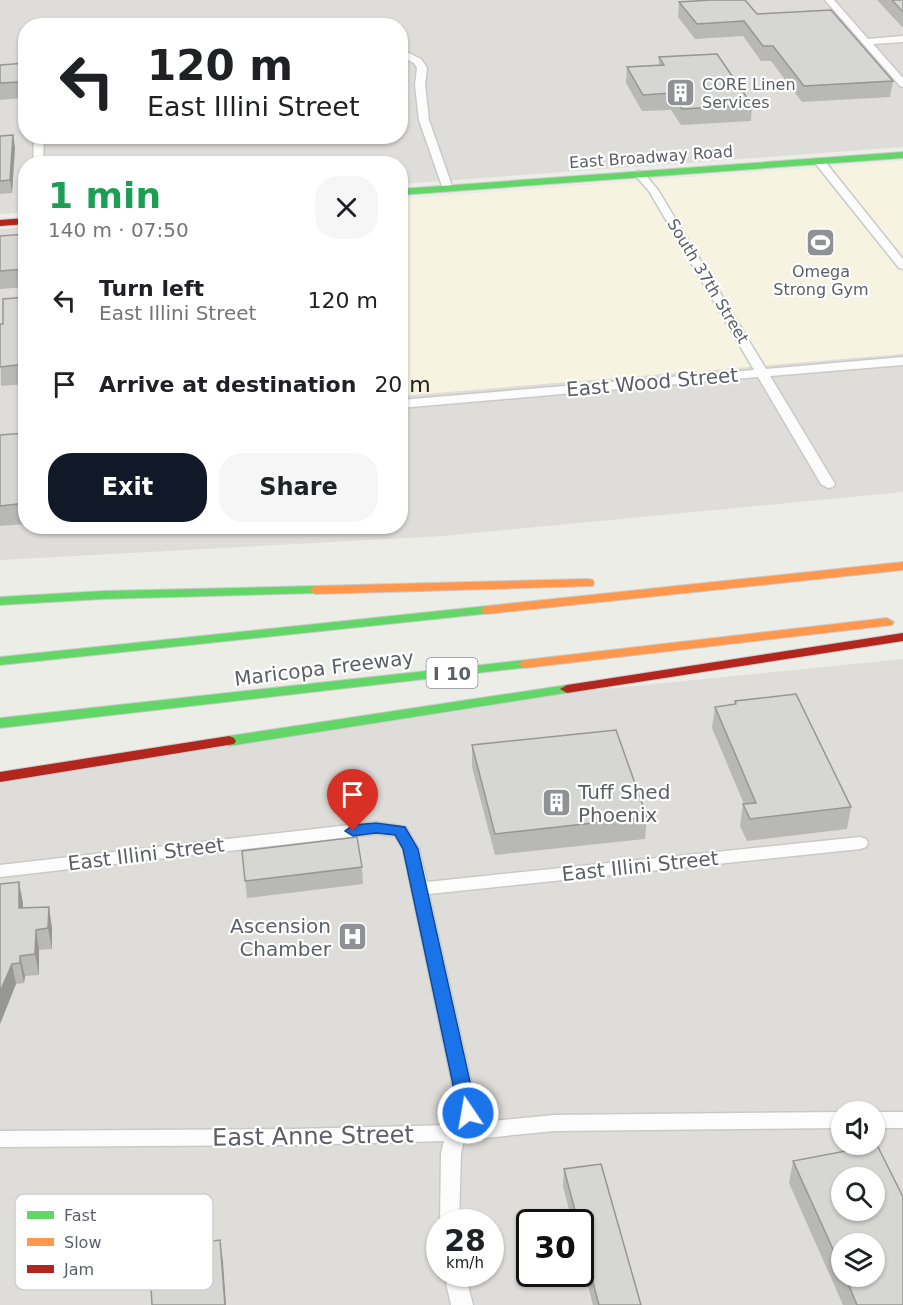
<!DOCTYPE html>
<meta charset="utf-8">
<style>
body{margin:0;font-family:"DejaVu Sans",sans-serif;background:#f6f6f6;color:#202124;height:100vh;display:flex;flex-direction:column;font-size:22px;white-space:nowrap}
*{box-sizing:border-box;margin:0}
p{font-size:20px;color:#757577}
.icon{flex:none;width:33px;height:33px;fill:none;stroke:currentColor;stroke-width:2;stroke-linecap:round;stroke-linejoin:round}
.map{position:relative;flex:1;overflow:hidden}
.drawer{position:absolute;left:18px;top:156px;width:390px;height:378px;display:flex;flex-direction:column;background:#fff;border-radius:24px;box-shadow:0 2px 4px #0004}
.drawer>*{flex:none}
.top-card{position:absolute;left:18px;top:18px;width:390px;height:126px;border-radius:24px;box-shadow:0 2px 4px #0004;background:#fff;color:#202124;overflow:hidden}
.fabs{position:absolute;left:831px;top:1101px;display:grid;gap:12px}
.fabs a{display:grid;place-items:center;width:54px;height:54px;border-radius:50%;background:#fff;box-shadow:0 2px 4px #0004;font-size:30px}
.speed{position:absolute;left:426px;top:1209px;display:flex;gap:12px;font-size:30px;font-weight:700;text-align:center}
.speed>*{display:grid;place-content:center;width:78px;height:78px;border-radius:50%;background:#fff;box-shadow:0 2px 4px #0004;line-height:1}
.speed small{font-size:15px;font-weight:400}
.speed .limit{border:3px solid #111;border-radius:9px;background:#fff;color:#111}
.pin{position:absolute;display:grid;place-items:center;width:51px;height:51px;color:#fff;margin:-62px -26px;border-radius:50% 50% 50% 0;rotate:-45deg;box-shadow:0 0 6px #0007}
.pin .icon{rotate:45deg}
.me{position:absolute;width:66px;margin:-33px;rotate:348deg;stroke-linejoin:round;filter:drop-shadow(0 0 4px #0008)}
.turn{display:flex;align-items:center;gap:21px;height:126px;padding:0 30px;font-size:27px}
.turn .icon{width:78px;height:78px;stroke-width:2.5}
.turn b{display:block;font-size:42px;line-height:51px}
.round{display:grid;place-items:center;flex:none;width:63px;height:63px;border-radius:24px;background:#f6f6f6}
.head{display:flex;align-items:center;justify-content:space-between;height:102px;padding:0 30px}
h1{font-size:36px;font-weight:700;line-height:45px;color:#1e9e55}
.primary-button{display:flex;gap:12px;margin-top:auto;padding:12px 30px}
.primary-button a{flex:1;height:69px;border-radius:24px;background:#111827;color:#fff;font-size:24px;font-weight:700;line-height:69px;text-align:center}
.primary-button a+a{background:#f6f6f6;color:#202124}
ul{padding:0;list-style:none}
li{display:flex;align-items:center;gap:18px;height:84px;padding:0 30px}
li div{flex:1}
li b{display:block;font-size:22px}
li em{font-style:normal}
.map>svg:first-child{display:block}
.commercial{fill:#f7f3e1}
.industrial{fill:#deddd9;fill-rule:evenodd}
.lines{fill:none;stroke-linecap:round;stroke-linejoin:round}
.street-casing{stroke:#c9cac8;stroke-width:3}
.fast-casing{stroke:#cbcbcb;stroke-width:2}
.slow-casing{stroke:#cbcbcb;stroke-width:2}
.jam-casing{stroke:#cbcbcb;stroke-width:2}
.street{fill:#fcfcfc;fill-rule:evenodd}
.fast{fill:#63d668;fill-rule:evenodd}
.slow{fill:#ff974d;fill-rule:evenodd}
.jam{fill:#b3261e;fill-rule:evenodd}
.wall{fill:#b8b8b5;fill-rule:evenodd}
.shaded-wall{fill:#969694}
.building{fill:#d6d6d3;stroke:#969694;stroke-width:1.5;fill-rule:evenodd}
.route{fill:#1a73e8;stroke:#114b97;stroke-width:1.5}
.labels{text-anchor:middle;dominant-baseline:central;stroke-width:4.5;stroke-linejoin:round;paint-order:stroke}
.far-poi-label{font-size:16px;fill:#5c6066;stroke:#fff;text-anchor:start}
.far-street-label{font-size:16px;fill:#5c6066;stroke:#fff}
.shield{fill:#fff;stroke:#8d9094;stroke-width:1.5}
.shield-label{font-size:18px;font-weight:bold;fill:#5c6066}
.street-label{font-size:20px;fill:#5c6066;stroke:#fff}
.poi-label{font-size:20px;fill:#5c6066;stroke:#fff;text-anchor:start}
.near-street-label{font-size:24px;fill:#5c6066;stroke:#fff}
.key{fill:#fff;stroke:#cecfd1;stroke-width:1.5}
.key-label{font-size:16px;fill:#5c6066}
</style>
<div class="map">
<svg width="903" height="1305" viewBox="0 0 903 1305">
<rect width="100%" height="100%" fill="#edede8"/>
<path class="commercial" d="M903 161V354L401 396V199Z"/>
<path class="industrial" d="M0 0H903V147L401 184 400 164H26L25 212 0 214ZM26 26H400V136H26Z
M25 227 26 526H400L401 396 903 354V492L443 536 0 560V229Z
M903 659V1305H0V783L427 707ZM842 1112H874V1144H842ZM842 1178H874V1210H842ZM440 1222H490V1274H440ZM530 1222H580V1274H530ZM842 1244H874V1276H842Z"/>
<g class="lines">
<defs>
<path id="street" d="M825 0H834L868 39 903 36V42L873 44 903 78V87L900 86Z
M400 49 421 59 427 68 425 85 429 120 453 189 452 191 443 189 419 120 415 85 417 68 414 63 400 56Z
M34 136H44L43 164H33Z
M815 159H823L903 259V269L899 268 815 163Z
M639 171 643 172 658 190 766 369 903 357V365L770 376 835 484 833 487 828 488 821 484 758 377 400 408V400L754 370 649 191 634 174Z
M376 822 406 827 419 849 427 882 860 837 866 839 868 843 866 847 860 849 429 894 478 1113 472 1123 554 1115 842 1112V1128L554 1131 464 1140 461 1153 459 1222 440 1224 441 1153 444 1141 296 1145 0 1147V1131L296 1129 450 1125 458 1112 403 849 395 836 376 834 0 877V865Z
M874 1112H903V1128H874Z
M444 1274H465L473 1305H451Z"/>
<path id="fast" d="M903 152V158L400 195V189Z
M315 586 321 590 320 593 103 599 0 605V597L103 591Z
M487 606 492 607 494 610 492 613 0 665V657Z
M525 660 530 661 532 664 530 667 0 728V718Z
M567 685 574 689 572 692 229 746 222 741 229 736Z"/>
<path id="slow" d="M903 562V570L487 614 480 610 487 606Z
M588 579 593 580 594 583 593 586 315 594 309 590 315 586Z
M887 618 894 622 892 625 525 668 518 664 525 660Z"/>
<path id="jam" d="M26 218V224L0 226V220Z
M903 633V641L567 693 560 689 567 685Z
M229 736 234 738 236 741 234 744 0 782V772Z"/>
</defs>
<use href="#street" class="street-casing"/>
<use href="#fast" class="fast-casing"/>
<use href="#slow" class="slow-casing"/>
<use href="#jam" class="jam-casing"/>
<use href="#street" class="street"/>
<use href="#fast" class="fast"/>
<use href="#slow" class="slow"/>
<use href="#jam" class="jam"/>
</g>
<path class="wall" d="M877 0H903V27H902Z
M679 2 757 14 893 81 890 97 802 102 771 61H761L743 36 695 39 678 17Z
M659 57 752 105 751 121 681 125 671 110 642 111 626 83 627 67 659 65Z
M26 63V102H21V98L0 100V65Z
M13 135 15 148 12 193 0 194V136Z
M158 136H261V138L159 144Z
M26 234V287L0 289V236Z
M26 297V384L1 386 0 324H3Z
M26 433V524L0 526V435Z
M735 701 851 807 847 829 747 841 740 826 743 804H744L712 728 715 707 734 704Z
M472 745 647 817 645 839 495 855 472 767Z
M242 851 362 867 363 884 247 898Z
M23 903V908L52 928V949L39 950V975L25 976 24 983 16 984 0 1024Z
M793 1161 903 1305H843L789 1183ZM842 1244 874 1276H842Z
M564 1169 641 1305H593L580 1255V1222H572L563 1186Z"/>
<path class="shaded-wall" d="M13 135 15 148 12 193 10 180Z
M19 882 23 903V928L19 908Z
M49 907 52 928V949L48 928Z
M36 930 39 950V975L35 954Z
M20 956 25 976 24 983 20 963Z
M12 964 16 984 0 1024V992Z
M220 1240 223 1262 226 1305H225Z"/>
<path class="building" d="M711 0H745L757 14 831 10 893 81 804 86 773 46H763L744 21 697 24 679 2Z
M892 0H903V12Z
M717 54 752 105 682 109 672 93 643 95 627 67 664 65 659 57Z
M26 63V86H19V82L0 83V65Z
M13 135 10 180 0 181V136Z
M26 234V269L0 271V236Z
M26 297V364L0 367V324H3V299Z
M26 433V503L0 506V435Z
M796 694 851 807 750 819 743 804 756 803 715 707 736 704 735 701Z
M616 730 647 817 495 834 472 745Z
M357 837 362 867 245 881 242 851Z
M19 882V908L49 907 48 928 36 930 35 954 20 956V963L12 964 0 992V884Z
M877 1145 903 1197V1305H857L845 1276H874V1244H842V1269L793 1161ZM842 1178H874V1210H842Z
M601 1164 641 1305H599L580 1234V1222H578L564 1169Z
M220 1240 225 1305H152L149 1250Z"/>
<path class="route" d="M376 823 405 827 418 849 477 1113 474 1118 468 1120 461 1118 459 1113 403 849 395 835 376 833 353 836 345 831 353 825Z"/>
<defs>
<symbol id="building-square" viewBox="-11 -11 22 22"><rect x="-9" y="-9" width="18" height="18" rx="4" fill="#8f9194" stroke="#fff"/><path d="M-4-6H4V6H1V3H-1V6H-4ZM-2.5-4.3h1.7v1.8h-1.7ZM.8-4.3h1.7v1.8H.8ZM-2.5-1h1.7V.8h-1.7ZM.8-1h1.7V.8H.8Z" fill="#fff"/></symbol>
<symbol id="stadium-square" viewBox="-11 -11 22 22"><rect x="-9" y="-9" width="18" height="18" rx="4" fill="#8f9194" stroke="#fff"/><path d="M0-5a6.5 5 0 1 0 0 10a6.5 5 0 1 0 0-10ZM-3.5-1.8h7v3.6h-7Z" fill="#fff"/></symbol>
<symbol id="hospital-square" viewBox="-11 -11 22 22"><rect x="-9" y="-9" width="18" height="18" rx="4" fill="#8f9194" stroke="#fff"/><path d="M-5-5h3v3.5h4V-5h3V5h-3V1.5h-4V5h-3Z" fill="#fff"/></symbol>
</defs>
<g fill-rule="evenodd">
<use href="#building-square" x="664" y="76" width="33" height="33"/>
<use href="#stadium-square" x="804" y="226" width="33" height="33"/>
<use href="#building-square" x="540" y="786" width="33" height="33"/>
<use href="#hospital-square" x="336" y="920" width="33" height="33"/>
</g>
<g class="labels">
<g class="far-poi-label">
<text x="702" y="84">CORE Linen<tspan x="702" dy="18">Services</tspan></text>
<text x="821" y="271" text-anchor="middle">Omega<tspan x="821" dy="18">Strong Gym</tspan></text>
</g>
<g class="far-street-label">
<text transform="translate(651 157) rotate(-4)">East Broadway Road</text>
<text transform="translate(708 281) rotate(59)">South 37th Street</text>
</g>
<rect class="shield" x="426.5" y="658" width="51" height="30" rx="4.5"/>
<g class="shield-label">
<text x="452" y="673">I 10</text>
</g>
<g class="street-label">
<text transform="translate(652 382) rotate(-5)">East Wood Street</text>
<text transform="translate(324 668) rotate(-7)">Maricopa Freeway</text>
<text transform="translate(146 854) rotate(-7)">East Illini Street</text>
<text transform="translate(640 866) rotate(-6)">East Illini Street</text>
</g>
<g class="poi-label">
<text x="578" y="792">Tuff Shed<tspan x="578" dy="23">Phoenix</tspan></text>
<text x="331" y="926" text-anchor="end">Ascension<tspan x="331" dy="23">Chamber</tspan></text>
</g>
<g class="near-street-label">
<text transform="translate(313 1136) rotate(-1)">East Anne Street</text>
</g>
</g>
<rect x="15" y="1194" width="198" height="96" rx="9" class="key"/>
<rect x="27" y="1211" width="27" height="8" fill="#63d668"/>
<rect x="27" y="1238" width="27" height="8" fill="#ff974d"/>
<rect x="27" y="1265" width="27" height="8" fill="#b3261e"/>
<g class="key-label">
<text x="64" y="1221">Fast</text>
<text x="64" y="1248">Slow</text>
<text x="64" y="1275">Jam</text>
</g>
</svg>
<div class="fabs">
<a><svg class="icon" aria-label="sound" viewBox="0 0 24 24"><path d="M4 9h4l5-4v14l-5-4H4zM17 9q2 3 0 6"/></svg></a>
<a><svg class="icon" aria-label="search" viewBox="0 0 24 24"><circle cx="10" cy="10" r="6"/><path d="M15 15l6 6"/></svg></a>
<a><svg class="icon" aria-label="layers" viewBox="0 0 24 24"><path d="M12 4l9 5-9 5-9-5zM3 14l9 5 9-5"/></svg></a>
</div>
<div class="speed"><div>28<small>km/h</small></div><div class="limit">30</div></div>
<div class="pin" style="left:353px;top:831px;background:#d93025"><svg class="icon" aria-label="arrive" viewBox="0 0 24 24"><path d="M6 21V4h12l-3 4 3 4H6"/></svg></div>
<svg class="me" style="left:468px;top:1113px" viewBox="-20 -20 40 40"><circle r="17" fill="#1a73e8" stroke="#fff" stroke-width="3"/><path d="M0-11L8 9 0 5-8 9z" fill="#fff"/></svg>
<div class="top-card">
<div class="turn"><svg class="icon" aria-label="left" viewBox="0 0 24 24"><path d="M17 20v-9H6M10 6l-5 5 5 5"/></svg><div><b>120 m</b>East Illini Street</div></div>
</div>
<section class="drawer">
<div class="head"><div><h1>1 min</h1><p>140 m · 07:50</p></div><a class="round"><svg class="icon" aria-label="close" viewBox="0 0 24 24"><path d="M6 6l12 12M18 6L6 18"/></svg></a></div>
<ul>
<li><svg class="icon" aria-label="left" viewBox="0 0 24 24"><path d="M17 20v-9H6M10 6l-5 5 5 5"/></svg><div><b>Turn left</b><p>East Illini Street</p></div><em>120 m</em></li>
<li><svg class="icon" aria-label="arrive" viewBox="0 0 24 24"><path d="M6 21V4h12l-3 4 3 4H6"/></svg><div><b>Arrive at destination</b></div><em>20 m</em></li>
</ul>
<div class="primary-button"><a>Exit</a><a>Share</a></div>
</section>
</div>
